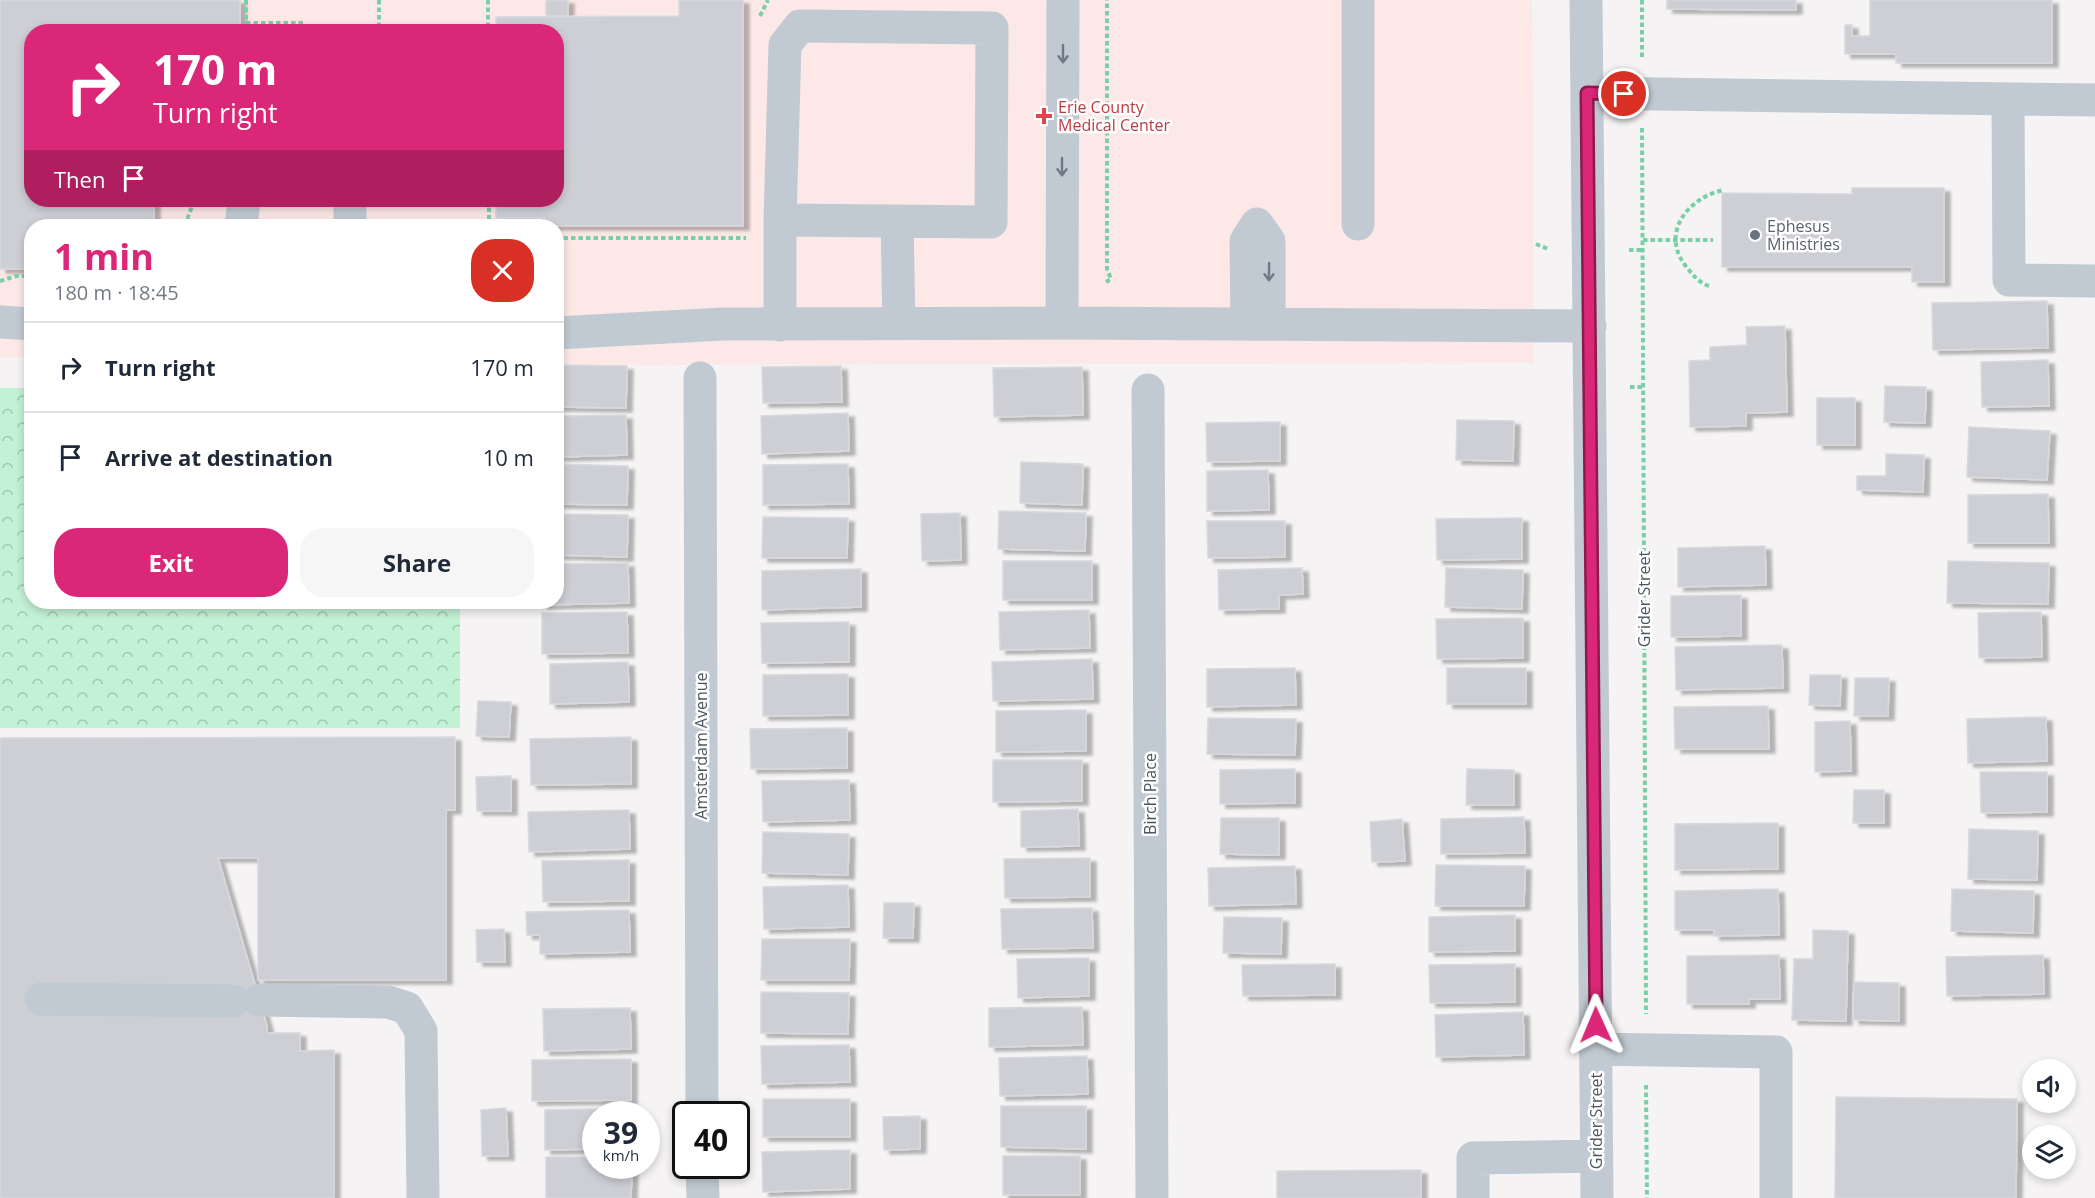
<!DOCTYPE html>
<meta charset="utf-8">
<style>
body{margin:0;font-family:"Open Sans",sans-serif;background:#f6f6f7;color:#1f2937;height:100vh;display:flex;flex-direction:column;font-size:22px;white-space:nowrap}
*{box-sizing:border-box;margin:0}
p{font-size:20px;color:#747a83}
.icon{flex:none;width:33px;height:33px;fill:none;stroke:currentColor;stroke-width:2;stroke-linecap:round;stroke-linejoin:round}
.map{position:relative;flex:1;overflow:hidden}
.drawer{position:absolute;left:24px;top:219px;width:540px;height:390px;display:flex;flex-direction:column;background:#fff;border-radius:24px;box-shadow:0 3px 9px #0003}
.drawer>*{flex:none}
.guide{position:absolute;left:24px;top:24px;width:540px;height:183px;border-radius:24px;box-shadow:0 3px 9px #0003;background:#db2777;color:#fff;overflow:hidden}
.tools{position:absolute;left:2022px;top:1059px;display:grid;gap:12px}
.tools a{display:grid;place-items:center;width:54px;height:54px;border-radius:50%;background:#fff;box-shadow:0 3px 9px #0003;font-size:30px}
.speed{position:absolute;left:582px;top:1101px;display:flex;gap:12px;font-size:30px;font-weight:700;text-align:center}
.speed>*{display:grid;place-content:center;width:78px;height:78px;border-radius:50%;background:#fff;box-shadow:0 3px 9px #0003;line-height:1}
.speed small{font-size:15px;font-weight:400}
.speed .limit{border:3px solid #111;border-radius:9px;background:#fff;color:#111}
.pin{position:absolute;display:grid;place-items:center;width:51px;height:51px;color:#fff;margin:-26px;border:3px solid #fff;border-radius:50%;box-shadow:0 2px 6px #0007}
.me{position:absolute;width:66px;margin:-33px;rotate:359deg;stroke-linejoin:round;filter:drop-shadow(0 0 4px #0008)}
.turn{display:flex;align-items:center;gap:21px;height:126px;padding:0 30px;font-size:27px}
.turn .icon{width:78px;height:78px;stroke-width:2.5}
.turn b{display:block;font-size:42px;line-height:51px}
.then{display:flex;align-items:center;height:57px;padding:0 30px;background:#0003;gap:12px;font-size:22px}
.round{display:grid;place-items:center;flex:none;width:63px;height:63px;border-radius:24px;background:#f6f6f7}
.head{display:flex;align-items:center;justify-content:space-between;height:102px;padding:0 30px}
h1{font-size:36px;font-weight:700;line-height:45px;color:#db2777}
.cta{display:flex;gap:12px;margin-top:auto;padding:12px 30px}
.cta a{flex:1;height:69px;border-radius:24px;background:#db2777;color:#fff;font-size:24px;font-weight:700;line-height:69px;text-align:center}
.cta a+a{background:#f6f6f7;color:#1f2937}
ul{padding:0;list-style:none}
li{display:flex;align-items:center;gap:18px;height:90px;padding:0 30px;border-top:2px solid #e0e1e3}
li div{flex:1}
li b{display:block;font-size:22px}
li em{font-style:normal}
.map>svg:first-child{display:block}
.medical{fill:#fce8e6;fill-rule:evenodd}
.park{fill:url(#park-crowns)}
.building{fill:#cdcfd5;stroke:#d7d9de;stroke-width:1.5;filter:url(#shadow)}
.lines{fill:none;stroke-linecap:round;stroke-linejoin:round}
.path{stroke:#7ad0a6;stroke-width:4;stroke-dasharray:4.5 3;stroke-linecap:butt}
.minor{stroke:#c1cad2;stroke-width:33}
.oneway{stroke:#6e7983}
.route-casing{stroke:#8e194d;stroke-width:15}
.route{stroke:#db2777;stroke-width:10}
.health-dot{fill:#e0444e;stroke:#fff;stroke-width:2}
.worship-dot{fill:#6b7280;stroke:#fff;stroke-width:2}
.labels{text-anchor:middle;dominant-baseline:central;stroke-width:5;stroke-linejoin:round;paint-order:stroke}
.health-label{font-size:16px;fill:#be3a42;stroke:#fff;text-anchor:start}
.worship-label{font-size:16px;fill:#5b616d;stroke:#fff;text-anchor:start}
.street-label{font-size:16px;fill:#4a5661;stroke:#fff}
</style>
<div class="map">
<svg width="2095" height="1198" viewBox="0 0 2095 1198">
<defs>
<pattern id="park-crowns" width="20" height="18" patternUnits="userSpaceOnUse" patternTransform="scale(1.5)"><rect width="20" height="18" fill="#c3f1d5"/><path d="M2 6a3 3 0 1 1 6 0M12 15a3 3 0 1 1 6 0" fill="none" stroke="#a0c6b0"/></pattern>
<filter id="shadow"><feDropShadow dx="6" dy="4" stdDeviation="1.5" flood-color="#0004"/></filter>
</defs>
<rect width="100%" height="100%" fill="#f5f3f3"/>
<path class="medical" d="M0 0H1532L1534 363 557 365 556 226H32L31 358 0 357ZM32 32H556V200H32Z"/>
<path class="park" d="M0 388H31L32 602H460V728H0Z"/>
<path class="building" d="M0 0H240V32H32V200H154V226H32V269H0Z
M546 0H568V16H546Z
M679 0H743V226H545V218H496V200H556V32H496V17L679 16Z
M1667 0H1796V10L1667 9Z
M1870 0H2052V63H1896V54H1845V25H1852V36H1870Z
M1852 188H1944V282H1912V267H1722V193L1852 194Z
M2047 301 2048 348 1933 350 1932 303Z
M1785 326 1787 412 1746 413V426L1690 427 1689 361 1710 360V347L1747 345 1746 327Z
M2048 360 2049 406 1982 407 1981 362Z
M556 365 627 366 626 408 556 407Z
M841 366 842 402 763 403 762 367Z
M1082 367 1083 415 994 417 993 368Z
M1885 386 1926 387 1925 423 1884 422Z
M1817 398H1855V445H1817Z
M848 413 849 451 762 454 761 416Z
M626 415 627 455 556 457V416Z
M1457 420 1514 421 1513 461 1456 460Z
M1280 422V461L1207 462 1206 423Z
M1969 427 2050 431 2047 480 1967 477Z
M1886 454 1924 455 1923 492 1857 490V476H1886Z
M1021 462 1083 464 1082 505 1020 503Z
M556 464 628 466 627 505 556 504Z
M848 464 849 504 763 505V465Z
M1268 470 1269 510 1207 511V471Z
M2048 494 2049 543H1968V495Z
M999 511 1086 513 1085 551 998 549Z
M960 513 961 560 922 561 921 514Z
M556 514 628 515 627 557 556 555Z
M763 517 848 518 847 558H762Z
M1522 518V559L1437 560 1436 519Z
M1207 521H1285V557L1208 558Z
M1765 546 1766 585 1678 587V548Z
M1003 561H1092V600H1003Z
M1948 561 2049 563 2048 604 1947 603Z
M628 563 629 603 542 605V602H556V564Z
M1302 568 1303 594 1279 595V609L1219 610 1218 570Z
M1446 568 1523 570 1522 609 1445 607Z
M861 569V607L762 610V571Z
M1741 595V636L1671 637V596Z
M1089 610 1090 648 1000 650 999 612Z
M627 612 628 653 542 654V613Z
M2041 612 2042 657 1979 658 1978 613Z
M1523 618V658L1437 659 1436 619Z
M849 622V662L762 663 761 623Z
M1782 645 1783 688 1676 690 1675 647Z
M1092 659 1093 699 993 701 992 662Z
M628 662 629 702 550 704V664Z
M1295 668 1296 705 1207 707V669Z
M1447 668H1526V704H1447Z
M848 674V715L763 716V675Z
M1810 675H1841L1840 706 1809 705Z
M1855 678H1889L1888 716H1854Z
M478 701 511 702 509 737 476 736Z
M1768 706 1769 749H1675L1674 707Z
M1086 710V751L996 752V711Z
M2046 717 2047 761 1968 763 1967 719Z
M1208 718 1296 719 1295 755 1207 754Z
M1850 721 1851 771 1815 772V722Z
M847 728V768L751 769 750 729Z
M455 737V810H446V980H258V858H218L267 1026V1033H300V1051L334 1050V1198H0V738Z
M631 737V784L531 785 530 739Z
M993 760H1082V801L993 802Z
M1295 769V803L1220 804V770Z
M1467 769 1514 770V805H1466Z
M1980 772H2047V812L1981 813Z
M511 776V811H477L476 777Z
M849 780 850 820 763 822 762 781Z
M1854 790H1884V823H1853Z
M1078 809 1079 846 1021 847V811Z
M629 810 630 849 529 852 528 812Z
M1524 817 1525 853 1441 854V819Z
M1221 818H1279V855L1220 854Z
M1402 819 1405 861 1372 862 1370 822Z
M1778 823V869L1675 870V824Z
M1969 829 2038 831 2037 880 1968 879Z
M763 832 849 834 848 875 762 873Z
M1090 858V897L1005 898 1004 859Z
M629 860V901L543 902 542 861Z
M1436 865 1525 866 1524 906H1435Z
M1295 866 1296 904 1209 906 1208 868Z
M848 885 849 927 764 929 763 887Z
M1778 889 1779 935 1714 936V930H1675V891Z
M1952 889 2034 891 2033 933 1951 931Z
M884 903H914L913 938H883Z
M1092 908 1093 948 1002 949 1001 909Z
M629 910 630 952 540 954V935H527L526 912Z
M1515 915V951L1429 952V917Z
M1224 917 1282 918 1281 954 1223 953Z
M504 929 505 962H477L476 930Z
M1813 930 1848 931 1846 1021 1792 1020 1794 959H1813Z
M762 939H850L849 980H761Z
M1779 955 1780 999H1749V1004H1687V956Z
M2043 955 2044 994 1947 996 1946 957Z
M1089 958V996L1018 998 1017 959Z
M1335 964V995L1243 996 1242 965Z
M1515 964V1002L1430 1003 1429 965Z
M1854 982 1899 983V1021L1853 1020Z
M761 992 849 993 848 1034 761 1033Z
M1082 1007 1083 1045 989 1047V1008Z
M630 1008 631 1049 544 1051 543 1009Z
M1523 1012 1524 1055 1436 1057 1435 1015Z
M849 1045 850 1082 762 1084 761 1046Z
M1087 1056 1088 1094 1000 1096 999 1058Z
M631 1059V1100L532 1101V1060Z
M1836 1097 2017 1099 2016 1198H1835Z
M763 1099H850V1137H763Z
M1001 1106H1086V1149L1001 1147Z
M506 1108 508 1156H482L481 1110Z
M632 1108V1114H596V1149L545 1150V1110Z
M920 1116V1149L884 1150 883 1117Z
M850 1150V1189L763 1192 762 1152Z
M1003 1156H1080V1195H1003Z
M546 1157H596V1166H632L631 1198H546Z
M1421 1170V1198H1277V1171Z"/>
<g class="lines">
<path class="path" d="M246 0V32
M379 0V32
M488 0V32
M1642 0V60
M760 16 768 0
M246 23H306
M1642 128 1646 1014
M489 200V226
M185 226 193 203
M557 228V238
M556 238H746
M1643 240H1713
M1536 244 1548 249
M1629 250H1643
M0 281 16 276H32
M1106 282 1111 279 1107 269V0
M1709 286C1698 282 1692 274 1685 265 1660 232 1689 197 1724 190
M1630 387H1644
M1646 1085 1647 1198"/>
<path class="minor" d="M1358 0V224
M1586 0 1597 1198
M1587 93 2095 100
M2008 99 2009 280 2095 281
M350 200V226
M897 221 899 324
M241 226 244 200
M0 322 32 324
M1062 323 1063 0
M1247 324 1246 241 1257 224 1269 241V324
M780 325V220L785 45 800 26 992 28 991 222 780 220
M556 333 723 324 1062 323 1590 326
M700 378 702 1114
M1148 390 1152 1198
M41 999 233 1001
M260 1000 388 1002 407 1008 421 1031 423 1198
M1596 1049 1776 1052V1198
M702 1166 703 1198
M1473 1198V1158L1596 1156"/>
</g>
<defs><path id="oneway-shaft" d="M-6 0H5M1.5-3L5.5 0L1.5 3" fill="none" stroke-width="1.6" stroke-linecap="round" stroke-linejoin="round" transform="scale(1.5)"/></defs>
<g class="oneway">
<use href="#oneway-shaft" transform="translate(1063 54) rotate(90)"/>
<use href="#oneway-shaft" transform="translate(1062 167) rotate(90)"/>
<use href="#oneway-shaft" transform="translate(1269 272) rotate(91)"/>
</g>
<g class="lines">
<defs>
<path id="route" d="M1596 1025 1587 93 1624 94"/>
</defs>
<use href="#route" class="route-casing"/>
<use href="#route" class="route"/>
</g>
<path class="health-dot" d="M1041 107h6v6h6v6h-6v6h-6v-6h-6v-6h6z"/>
<circle class="worship-dot" cx="1755" cy="235" r="6"/>
<g class="labels">
<g class="health-label">
<text x="1058" y="107">Erie County<tspan x="1058" dy="18">Medical Center</tspan></text>
</g>
<g class="worship-label">
<text x="1767" y="226">Ephesus<tspan x="1767" dy="18">Ministries</tspan></text>
</g>
<g class="street-label">
<text transform="translate(1644 599) rotate(-90)">Grider Street</text>
<text transform="translate(701 746) rotate(-90)">Amsterdam Avenue</text>
<text transform="translate(1150 794) rotate(-90)">Birch Place</text>
<text transform="translate(1596 1121) rotate(-90)">Grider Street</text>
</g>
</g>
</svg>
<div class="tools">
<a><svg class="icon" aria-label="sound" viewBox="0 0 24 24"><path d="M4 9h4l5-4v14l-5-4H4zM17 9q2 3 0 6"/></svg></a>
<a><svg class="icon" aria-label="layers" viewBox="0 0 24 24"><path d="M12 4l9 5-9 5-9-5zM3 14l9 5 9-5"/></svg></a>
</div>
<div class="speed"><div>39<small>km/h</small></div><div class="limit">40</div></div>
<div class="pin" style="left:1624px;top:94px;background:#d93025"><svg class="icon" aria-label="arrive" viewBox="0 0 24 24"><path d="M6 21V4h12l-3 4 3 4H6"/></svg></div>
<svg class="me" style="left:1596px;top:1025px" viewBox="-20 -20 40 40"><path d="M0-17L14 15 0 8-14 15z" fill="#db2777" stroke="#fff" stroke-width="4"/></svg>
<div class="guide">
<div class="turn"><svg class="icon" aria-label="right" viewBox="0 0 24 24"><path d="M7 20v-9h11M14 6l5 5-5 5"/></svg><div><b>170 m</b>Turn right</div></div>
<div class="then">Then<svg class="icon" aria-label="arrive" viewBox="0 0 24 24"><path d="M6 21V4h12l-3 4 3 4H6"/></svg></div>
</div>
<section class="drawer">
<div class="head"><div><h1>1 min</h1><p>180 m · 18:45</p></div><a class="round" style="background:#d93025;color:#fff"><svg class="icon" aria-label="close" viewBox="0 0 24 24"><path d="M6 6l12 12M18 6L6 18"/></svg></a></div>
<ul>
<li><svg class="icon" aria-label="right" viewBox="0 0 24 24"><path d="M7 20v-9h11M14 6l5 5-5 5"/></svg><div><b>Turn right</b></div><em>170 m</em></li>
<li><svg class="icon" aria-label="arrive" viewBox="0 0 24 24"><path d="M6 21V4h12l-3 4 3 4H6"/></svg><div><b>Arrive at destination</b></div><em>10 m</em></li>
</ul>
<div class="cta"><a>Exit</a><a>Share</a></div>
</section>
</div>
